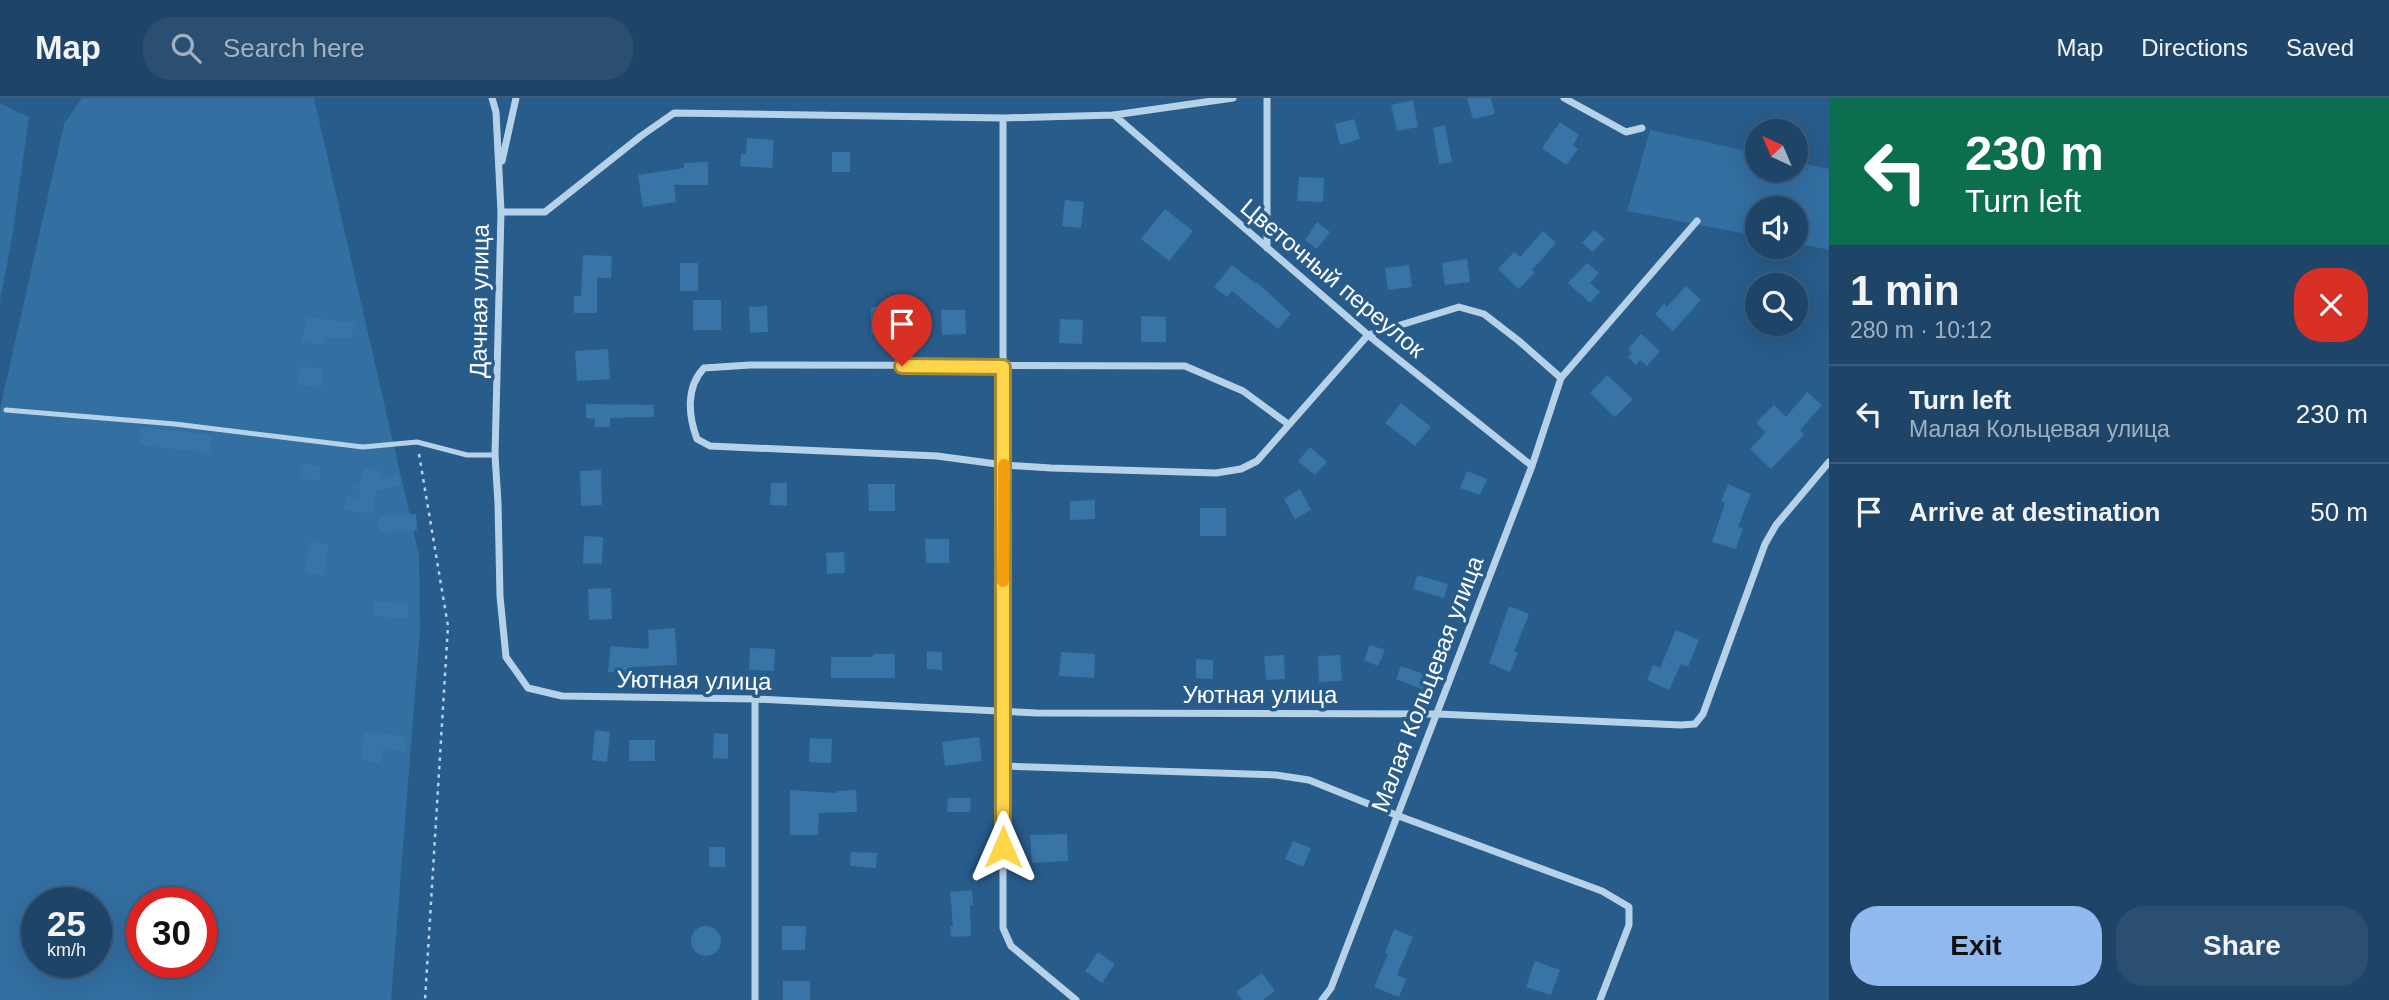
<!DOCTYPE html>
<meta charset="utf-8">
<style>
body{margin:0;font-family:Arial,sans-serif;background:#2b4f71;color:#f1f3f6;height:100vh;display:flex;flex-direction:column;font-size:26px;white-space:nowrap}
*{box-sizing:border-box;margin:0}
p{font-size:23px;color:#a1b1c0}
.icon{flex:none;width:38px;height:38px;fill:none;stroke:currentColor;stroke-width:2;stroke-linecap:round;stroke-linejoin:round}
.map{position:relative;flex:1;overflow:hidden}
.details{display:flex;flex-direction:column;background:#1e4568;width:560px}
.details>*{flex:none}
.banner{background:#0b6e4f;color:#fff;overflow:hidden}
.needle{width:46px;rotate:316deg}
.tools{position:absolute;left:1745px;top:21px;display:grid;gap:14px}
.tools a{display:grid;place-items:center;width:63px;height:63px;border-radius:50%;background:#1e4568;box-shadow:0 7px 28px #0002,0 0 0 2px #3c5d7c;font-size:35px}
.speed{position:absolute;left:21px;top:789px;display:flex;gap:14px;font-size:35px;font-weight:700;text-align:center}
.speed>*{display:grid;place-content:center;width:91px;height:91px;border-radius:50%;background:#1e4568;box-shadow:0 7px 28px #0002,0 0 0 2px #3c5d7c;line-height:1}
.speed small{font-size:18px;font-weight:400}
.speed .limit{border:10px solid #d22;background:#fff;color:#111}
.pin{position:absolute;display:grid;place-items:center;width:60px;height:60px;color:#fff;margin:-72px -30px;border-radius:50% 50% 50% 0;rotate:-45deg;box-shadow:0 0 7px #0007}
.pin .icon{rotate:45deg}
.me{position:absolute;width:77px;margin:-38px;rotate:0deg;stroke-linejoin:round;filter:drop-shadow(0 0 5px #0008)}
.turn{display:flex;align-items:center;gap:24px;height:147px;padding:0 21px;font-size:32px}
.turn .icon{width:91px;height:91px;stroke-width:2.5}
.turn b{display:block;font-size:49px;line-height:60px}
.round{display:grid;place-items:center;flex:none;width:74px;height:74px;border-radius:28px;background:#2b4f71}
.headline{display:flex;align-items:center;justify-content:space-between;height:119px;padding:0 21px}
h1{font-size:42px;font-weight:700;line-height:52px}
.button{display:flex;gap:14px;margin-top:auto;padding:14px 21px}
.button a{flex:1;height:80px;border-radius:28px;background:#90b9f0;color:#111;font-size:28px;font-weight:700;line-height:80px;text-align:center}
.button a+a{background:#2b4f71;color:#f1f3f6}
ul{padding:0;list-style:none}
li{display:flex;align-items:center;gap:21px;height:98px;padding:0 21px;border-top:2px solid #3c5d7c}
li div{flex:1}
li b{display:block;font-size:26px}
li em{font-style:normal}
header{display:flex;align-items:center;gap:42px;box-sizing:border-box;height:98px;padding:0 35px;background:#1e4568;border-bottom:2px solid #3c5d7c}
header strong{font-size:33px}
nav{display:flex;gap:38px;margin-inline-start:auto;font-size:24px}
.search{width:490px;height:63px;background:#2b4f71;display:flex;align-items:center;gap:18px;box-sizing:border-box;padding:0 24px;border-radius:28px;color:#a1b1c0;font-size:26px}
main{display:flex;flex:1;min-height:0}
.map>svg:first-child{display:block}
.green{fill:#336fa1;fill-rule:evenodd}
.building{fill:#3974a6}
.lines{fill:none;stroke-linecap:round;stroke-linejoin:round}
.path{stroke:#b6d2e9;stroke-width:2.5;stroke-dasharray:3.5 5;stroke-linecap:butt}
.lane{stroke:#b6d2e9;stroke-width:5}
.street{stroke:#b6d2e9;stroke-width:7}
.route-casing{stroke:#a68a30;stroke-width:18}
.route{stroke:#ffd54a;stroke-width:12}
.slow{stroke:#f59e0b;stroke-width:12}
.labels{text-anchor:middle;dominant-baseline:central;stroke-width:7;stroke-linejoin:round;paint-order:stroke}
.street-label{font-size:24px;fill:#fff;stroke:#285c8a}
</style>
<header>
<strong>Map</strong>
<div class="search"><svg class="icon" aria-label="search" viewBox="0 0 24 24"><circle cx="10" cy="10" r="6"/><path d="M15 15l6 6"/></svg>Search here</div>
<nav><a>Map</a><a>Directions</a><a>Saved</a></nav>
</header>
<main>
<div class="map">
<svg width="1829" height="902" viewBox="0 0 1829 902">
<rect width="100%" height="100%" fill="#285c8a"/>
<path class="green" d="M82 0H314L419 457 420 532 391 902H0V311L64 26ZM37 805H96V864H37ZM142 805H201V864H142Z
M0 5 29 19 12 140 0 203Z
M1650 32 1757 55V72H1796V64L1829 71V152L1796 145V110H1757V138L1627 113Z"/>
<path class="building" d="M1467 0H1491L1495 16 1473 21Z
M1413 2 1418 29 1397 33 1391 7Z
M1354 21 1360 41 1340 47 1335 26Z
M1560 24 1579 37 1573 47 1578 51 1566 67 1542 50Z
M1445 27 1452 64 1439 66 1433 30Z
M747 40 774 42 772 70 740 68 741 56H746Z
M832 54H850V74H832Z
M708 64V87H674L676 104 643 109 638 77 684 70V65Z
M1299 79 1324 80 1323 104 1297 103Z
M1065 102 1084 104 1081 130 1062 128Z
M1165 111 1193 133 1169 163 1141 141Z
M1317 124 1330 134 1317 151 1305 142Z
M1594 132 1605 141 1593 154 1582 145Z
M1543 133 1556 145 1532 172 1535 174 1519 191 1498 171 1514 154 1520 159Z
M583 157 612 158 611 180H597V215H574V198H581Z
M1467 161 1470 184 1445 187 1442 165Z
M680 165H698V193H680Z
M1587 165 1599 175 1590 185 1600 194 1590 205 1568 185Z
M1232 167 1256 186 1257 184 1291 216 1278 231 1232 193 1227 199 1214 189Z
M1409 167 1412 189 1388 192 1385 170Z
M1686 188 1701 202 1673 233 1655 216 1664 206 1667 209Z
M693 202H721V232H693Z
M767 208 768 234 750 235 749 209Z
M871 209H905V237L871 236Z
M941 212H965L966 236 942 237Z
M1141 218 1166 219V244H1141Z
M306 219 354 225 352 241 325 239 323 247 302 244Z
M1060 221 1083 222 1082 246 1059 245Z
M1641 236 1660 253 1647 268 1640 262 1636 267 1628 259 1632 255 1628 251Z
M608 251 610 281 577 283 575 253Z
M300 268 323 271 321 290 298 287Z
M1607 277 1633 301 1615 319 1590 295Z
M1807 294 1822 307 1800 332 1804 337 1771 371 1750 351 1766 334 1756 325 1774 307 1786 319Z
M1401 305 1431 329 1415 348 1385 325Z
M586 306 654 307V319L610 320V329H595V321L586 320Z
M141 329 212 337 210 355 139 347Z
M1310 349 1327 364 1315 377 1298 363Z
M301 365 321 368 319 383 299 380Z
M363 370 380 372 379 381 398 376 401 387 376 393 373 416 344 412 346 398 358 400 360 391 350 389 360 386Z
M601 372 602 407 581 408 580 373Z
M1467 373 1487 381 1480 397 1460 390Z
M771 385H787V408L770 407Z
M868 386H895V413H869Z
M1728 386 1751 396 1738 429 1743 430 1736 451 1712 444 1725 405 1721 403Z
M1300 391 1311 412 1295 421 1284 401Z
M1095 402V421L1070 422V403Z
M1200 410H1226V438H1200Z
M416 416 417 432 380 435 378 418Z
M584 438 603 439 602 466 583 465Z
M925 441H949V465H926Z
M309 444 328 446 324 478 305 475Z
M844 454 845 475 827 476 826 455Z
M1417 477 1448 486 1444 500 1413 491Z
M611 490 612 521 589 522 588 491Z
M374 503 409 506 408 521 373 518Z
M1509 508 1529 516 1514 553 1518 555 1510 574 1489 565Z
M675 530 677 567 633 569 632 576 608 574 611 548 649 551 648 532Z
M1676 532 1699 542 1688 569 1681 566 1669 592 1647 582 1653 567 1660 570Z
M1370 547 1385 552 1378 568 1364 562Z
M750 550 775 551 774 573 749 572Z
M927 553 942 554V572L927 571Z
M1061 554 1095 556 1094 580 1059 578Z
M873 556H895V580H831V559H873Z
M1284 557 1285 581 1266 582 1264 558Z
M1340 557 1342 583 1319 584 1318 558Z
M1196 561 1213 562V581L1196 580Z
M1401 568 1429 578 1424 592 1396 581Z
M595 632 610 634 607 664 592 662Z
M365 633 408 639 405 654 383 650 380 665 361 662Z
M714 635 728 636V661L713 660Z
M979 639 982 663 945 668 942 644Z
M810 640 832 641 831 665 809 664Z
M629 642H655V663H629Z
M790 692 837 695V693L856 692 857 714 819 715 818 737H790Z
M948 700H971L970 714H947Z
M1067 736 1068 763 1032 765 1030 737Z
M1293 743 1311 750 1303 769 1285 761Z
M709 749H725V769H709Z
M851 754 877 755 876 770 850 768Z
M972 792 973 807H970L971 838 951 839 950 828H953L950 794Z
M691 843a15 15 0 1 1 30 0a15 15 0 1 1-30 0Z
M782 828H806L805 852H782Z
M1394 831 1413 839 1397 877 1406 881 1399 899 1374 889 1388 856 1385 855Z
M1098 854 1115 866 1102 885 1085 873Z
M1535 863 1560 872 1551 897 1526 889Z
M1262 875 1275 893 1263 902H1242L1236 894Z
M783 883H810V902H783Z"/>
<g class="lines">
<path class="path" d="M419 356 448 528 425 902"/>
<path class="lane" d="M6 312 175 326 363 349 417 344 467 357H495"/>
<path class="street" d="M492 0 496 14 501 114 495 357 498 405 500 498 506 559 528 590 562 598 755 601 1037 615 1438 616 1681 627 1695 626 1703 616 1765 446 1776 427 1829 364
M1267 0V150
M1564 0 1626 34 1642 30
M1114 17 1368 237 1532 368
M1003 20V830L1011 848 1076 902
M502 63 516 0
M501 114H545L641 38 674 15 1003 20 1114 17 1233 0
M1288 326 1243 293 1185 268 750 267 704 270C686 289 688 317 697 341L710 348 937 358 1004 367 1051 370 1216 375 1241 371 1257 363 1368 237 1459 209 1484 216 1519 243 1561 280
M1003 668 1276 677 1309 682 1396 717 1602 793 1629 809V827L1600 902
M755 902V601
M1322 902 1331 890 1532 368 1561 280 1697 123"/>
</g>
<g class="lines">
<defs>
<path id="route" d="M902 268 1003 269V749"/>
</defs>
<use href="#route" class="route-casing"/>
<use href="#route" class="route"/>
<path class="slow" d="M1003 483 1004 367"/>
</g>
<g class="labels">
<g class="street-label">
<text transform="translate(1333 180) rotate(40)">Цветочный переулок</text>
<text transform="translate(479 203) rotate(-89)">Дачная улица</text>
<text transform="translate(694 582) rotate(1)">Уютная улица</text>
<text transform="translate(1427 586) rotate(-69)">Малая Кольцевая улица</text>
<text x="1260" y="596">Уютная улица</text>
</g>
</g>
</svg>
<div class="tools">
<a><svg class="needle" viewBox="-14 -14 28 28"><path d="M0-13l5 13h-10z" fill="#e53935"/><path d="M0 13l5-13h-10z" fill="#a1b1c0"/></svg></a>
<a><svg class="icon" aria-label="sound" viewBox="0 0 24 24"><path d="M4 9h4l5-4v14l-5-4H4zM17 9q2 3 0 6"/></svg></a>
<a><svg class="icon" aria-label="search" viewBox="0 0 24 24"><circle cx="10" cy="10" r="6"/><path d="M15 15l6 6"/></svg></a>
</div>
<div class="speed"><div>25<small>km/h</small></div><div class="limit">30</div></div>
<div class="pin" style="left:902px;top:268px;background:#d93025"><svg class="icon" aria-label="arrive" viewBox="0 0 24 24"><path d="M6 21V4h12l-3 4 3 4H6"/></svg></div>
<svg class="me" style="left:1003px;top:749px" viewBox="-20 -20 40 40"><path d="M0-17L14 15 0 8-14 15z" fill="#ffd54a" stroke="#fff" stroke-width="4"/></svg>
</div>
<section class="details">
<div class="banner">
<div class="turn"><svg class="icon" aria-label="left" viewBox="0 0 24 24"><path d="M17 20v-9H6M10 6l-5 5 5 5"/></svg><div><b>230 m</b>Turn left</div></div>
</div>
<div class="headline"><div><h1>1 min</h1><p>280 m · 10:12</p></div><a class="round" style="background:#d93025;color:#fff"><svg class="icon" aria-label="close" viewBox="0 0 24 24"><path d="M6 6l12 12M18 6L6 18"/></svg></a></div>
<ul>
<li><svg class="icon" aria-label="left" viewBox="0 0 24 24"><path d="M17 20v-9H6M10 6l-5 5 5 5"/></svg><div><b>Turn left</b><p>Малая Кольцевая улица</p></div><em>230 m</em></li>
<li><svg class="icon" aria-label="arrive" viewBox="0 0 24 24"><path d="M6 21V4h12l-3 4 3 4H6"/></svg><div><b>Arrive at destination</b></div><em>50 m</em></li>
</ul>
<div class="button"><a>Exit</a><a>Share</a></div>
</section>
</main>
